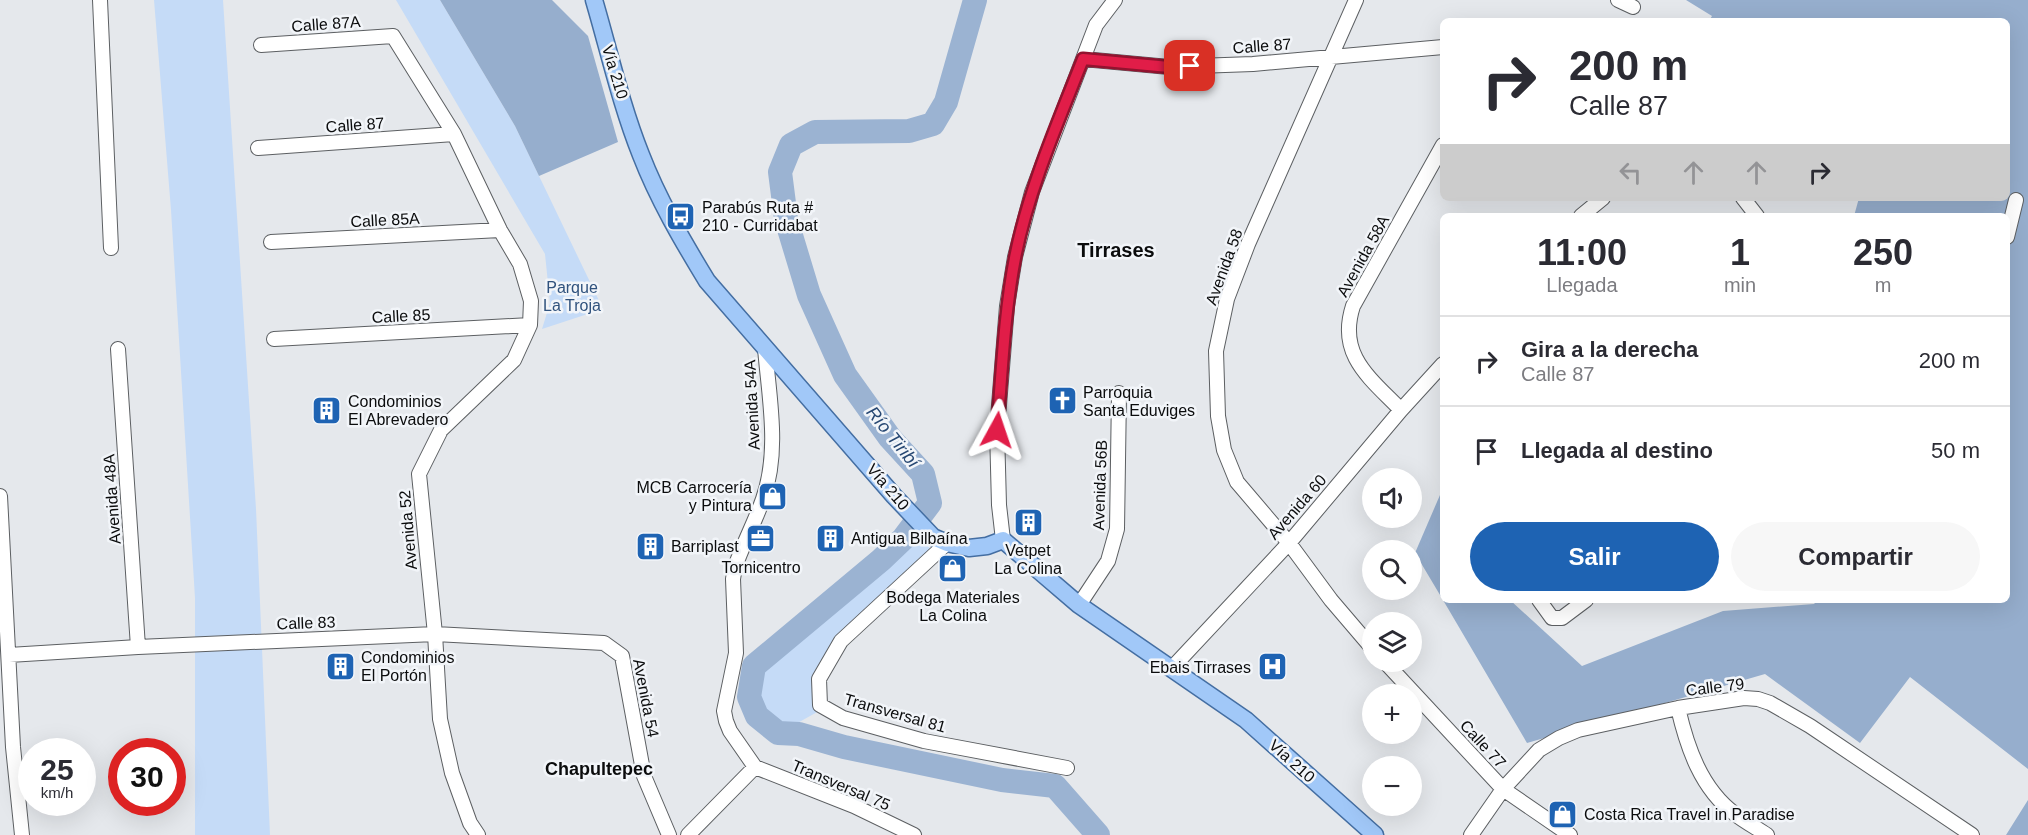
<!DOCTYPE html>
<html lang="es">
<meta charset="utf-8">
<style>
body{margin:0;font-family:Arial,sans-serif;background:#f7f7f7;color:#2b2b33;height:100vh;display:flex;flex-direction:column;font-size:22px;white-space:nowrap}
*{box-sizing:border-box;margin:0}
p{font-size:20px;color:#7c7c81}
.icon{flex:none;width:33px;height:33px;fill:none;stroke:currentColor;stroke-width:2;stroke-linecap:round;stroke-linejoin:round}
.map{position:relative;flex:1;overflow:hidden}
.panel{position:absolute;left:1440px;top:213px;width:570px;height:390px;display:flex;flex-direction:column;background:#fff;border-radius:9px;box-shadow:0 6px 24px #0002}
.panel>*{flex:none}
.hud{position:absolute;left:1440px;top:18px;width:570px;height:183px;border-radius:9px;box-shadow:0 6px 24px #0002;background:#fff;color:#2b2b33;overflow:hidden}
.controls{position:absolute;left:1362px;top:468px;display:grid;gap:12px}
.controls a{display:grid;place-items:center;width:60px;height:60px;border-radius:50%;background:#fff;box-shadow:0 6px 24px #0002;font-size:30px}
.speed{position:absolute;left:18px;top:738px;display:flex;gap:12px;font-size:30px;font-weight:700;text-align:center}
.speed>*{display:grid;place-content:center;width:78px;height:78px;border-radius:50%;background:#fff;box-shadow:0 6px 24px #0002;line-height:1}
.speed small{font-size:15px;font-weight:400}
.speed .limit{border:9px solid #d22;background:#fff;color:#111}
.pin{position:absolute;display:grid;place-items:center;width:51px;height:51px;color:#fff;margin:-26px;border-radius:12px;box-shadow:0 3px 9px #0006}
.me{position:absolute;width:66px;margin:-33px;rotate:5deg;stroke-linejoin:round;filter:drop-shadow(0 0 4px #0008)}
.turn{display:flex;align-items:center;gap:21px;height:126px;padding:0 30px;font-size:27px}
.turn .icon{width:78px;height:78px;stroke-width:2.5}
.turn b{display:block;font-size:42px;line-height:51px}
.lanes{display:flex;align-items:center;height:57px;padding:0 30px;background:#0003;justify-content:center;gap:30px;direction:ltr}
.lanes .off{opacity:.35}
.eta{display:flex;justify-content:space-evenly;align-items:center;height:102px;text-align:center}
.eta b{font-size:36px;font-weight:700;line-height:42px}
.action{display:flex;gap:12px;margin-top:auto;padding:12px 30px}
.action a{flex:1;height:69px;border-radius:36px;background:#1e63b3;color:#fff;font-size:24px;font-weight:700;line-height:69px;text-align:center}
.action a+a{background:#f7f7f7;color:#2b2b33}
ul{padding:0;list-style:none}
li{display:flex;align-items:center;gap:18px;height:90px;padding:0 30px;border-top:2px solid #e1e1e2}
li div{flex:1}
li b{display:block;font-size:22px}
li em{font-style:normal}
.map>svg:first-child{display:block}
.green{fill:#c5dbf7}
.forest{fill:#96aecd}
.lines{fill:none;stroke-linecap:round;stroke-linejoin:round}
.river{stroke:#9bb3d2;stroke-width:24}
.minor-casing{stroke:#5c5f62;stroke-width:16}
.major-casing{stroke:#446ea2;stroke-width:19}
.minor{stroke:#fff;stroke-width:14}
.major{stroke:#a1c8f8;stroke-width:16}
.route-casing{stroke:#92132f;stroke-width:15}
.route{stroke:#e11d48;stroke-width:10}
.labels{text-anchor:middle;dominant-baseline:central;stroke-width:5;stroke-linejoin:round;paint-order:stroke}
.street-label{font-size:16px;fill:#0b0c0d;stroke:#f2f5f9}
.poi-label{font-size:16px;fill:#0b0c0d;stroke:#f2f5f9;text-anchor:start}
.park-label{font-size:16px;fill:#30527d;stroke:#f2f5f9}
.water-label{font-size:18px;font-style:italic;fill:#274873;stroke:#f2f5f9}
.neighbourhood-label{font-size:18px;font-weight:bold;fill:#0b0c0d;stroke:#f2f5f9}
.quarter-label{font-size:20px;font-weight:bold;fill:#0b0c0d;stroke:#f2f5f9}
</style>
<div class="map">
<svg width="2028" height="835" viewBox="0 0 2028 835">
<rect width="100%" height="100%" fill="#e5e8ec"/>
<path class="green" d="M154 0H223L256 509 270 835H195V598L171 210Z
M396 0H440L515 126 603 309 542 329 550 303 545 254Z
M918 537 934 552 839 638 816 680 819 711 785 730 760 709 755 688 761 664 848 595 898 559Z"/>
<path class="forest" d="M440 0H552L588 36 618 142 539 176 515 126Z
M1686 0H2028V769L1910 677 1860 743 1765 674 1527 743 1443 600H1510L1582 666 1723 611 1814 604 1818 600H2007V216H1854L1859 198H2007V21H1709L1712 16Z
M1443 488V600L1415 553Z
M2028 800V835H2006Z"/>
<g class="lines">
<path class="river" d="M975 0 946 102 933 124 909 131 815 132 791 145 780 172 786 219 809 295 845 375 890 438 923 474 930 503 903 539 881 560 754 666 749 697 757 716 778 733 799 734 844 747 1002 780 1055 786 1098 835"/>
<defs>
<path id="minor" d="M100 0 111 248
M1356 0 1248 244 1227 299 1216 351 1218 416 1224 450 1237 482 1289 543 1331 600 1372 648
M1618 0 1633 7
M261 45 393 36 454 134 500 230 520 264 531 301 530 325 514 360 441 430 419 474 435 634 440 719 452 773 470 823 478 835
M1083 59 1169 67 1253 64 1443 47
M258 148 454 134
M1743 198 1757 216
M1581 216 1603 198
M2007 237 2016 200
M271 242 500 230
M274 339 530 325
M118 349 138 647
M1401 410C1370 378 1337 355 1353 306L1443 145
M0 496 13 747 22 835
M1003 540 999 505 997 430 1007 306 1015 257 1032 192 1096 25 1115 0
M947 543 841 641 819 679 820 705 843 718 924 741 1067 768
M1539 600 1552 618H1562L1586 600
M1079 605 1108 561 1117 529 1119 393
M9 655 138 647 435 634 604 643 622 656 644 776 669 835
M1385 662 1503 789 1570 835
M1172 668 1289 543 1401 410 1443 364
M1678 708C1687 747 1701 789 1735 814 1745 822 1757 828 1767 835
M755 767 730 731 726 721 724 711 736 653 733 579 735 567C743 544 755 522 763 499 780 450 769 398 765 348
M755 767 854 806 914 835
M688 835 755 767
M1471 835 1503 789 1539 750 1559 738 1578 730 1678 708 1744 698 1758 699 1770 703 1810 726 1972 835"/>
<path id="major" d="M594 0C609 51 621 105 641 155 658 199 682 240 707 281L894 496 933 537 947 543 969 548 987 546 1003 540 1079 605 1246 720 1375 835"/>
</defs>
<use href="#minor" class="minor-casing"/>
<use href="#major" class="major-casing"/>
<use href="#minor" class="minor"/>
<use href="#major" class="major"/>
</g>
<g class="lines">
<defs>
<path id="route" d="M997 430C1002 373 1004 315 1015 258 1028 191 1058 122 1083 59L1169 67 1190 66"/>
</defs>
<use href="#route" class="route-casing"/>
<use href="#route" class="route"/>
</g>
<defs>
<symbol id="bus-square" viewBox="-11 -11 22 22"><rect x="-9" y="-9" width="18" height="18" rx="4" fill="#1e63b3" stroke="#f2f5f9"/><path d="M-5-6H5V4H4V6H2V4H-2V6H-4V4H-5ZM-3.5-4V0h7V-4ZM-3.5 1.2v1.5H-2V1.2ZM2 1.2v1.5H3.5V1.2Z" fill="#fff"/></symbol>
<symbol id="church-square" viewBox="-11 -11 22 22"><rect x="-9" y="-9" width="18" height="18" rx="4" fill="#1e63b3" stroke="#f2f5f9"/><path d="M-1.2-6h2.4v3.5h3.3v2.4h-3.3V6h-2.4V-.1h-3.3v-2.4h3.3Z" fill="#fff"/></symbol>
<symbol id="building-square" viewBox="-11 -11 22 22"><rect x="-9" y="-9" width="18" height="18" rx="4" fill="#1e63b3" stroke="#f2f5f9"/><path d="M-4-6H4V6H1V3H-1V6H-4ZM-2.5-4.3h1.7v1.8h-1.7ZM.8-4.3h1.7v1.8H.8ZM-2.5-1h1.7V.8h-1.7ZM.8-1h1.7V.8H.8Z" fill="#fff"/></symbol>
<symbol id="shop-square" viewBox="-11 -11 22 22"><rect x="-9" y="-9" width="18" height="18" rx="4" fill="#1e63b3" stroke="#f2f5f9"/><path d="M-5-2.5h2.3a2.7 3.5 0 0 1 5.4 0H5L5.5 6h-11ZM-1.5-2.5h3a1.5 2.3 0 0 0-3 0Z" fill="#fff"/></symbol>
<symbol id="office-square" viewBox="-11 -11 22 22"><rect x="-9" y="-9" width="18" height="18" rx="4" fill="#1e63b3" stroke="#f2f5f9"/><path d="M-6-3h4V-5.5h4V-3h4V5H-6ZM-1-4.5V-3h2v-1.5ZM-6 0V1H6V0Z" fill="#fff"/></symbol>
<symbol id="hospital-square" viewBox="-11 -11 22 22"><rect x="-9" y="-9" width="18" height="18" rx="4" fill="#1e63b3" stroke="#f2f5f9"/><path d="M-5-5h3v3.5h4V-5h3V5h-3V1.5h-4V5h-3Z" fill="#fff"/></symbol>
</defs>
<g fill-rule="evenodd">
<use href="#bus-square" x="664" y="200" width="33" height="33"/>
<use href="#church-square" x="1046" y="384" width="33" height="33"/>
<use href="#building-square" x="310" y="394" width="33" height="33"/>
<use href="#shop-square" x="756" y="480" width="33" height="33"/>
<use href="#building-square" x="1012" y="506" width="33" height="33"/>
<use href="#building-square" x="814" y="522" width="33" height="33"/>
<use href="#office-square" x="744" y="522" width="33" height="33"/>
<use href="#building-square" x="634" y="530" width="33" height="33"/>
<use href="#shop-square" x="936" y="552" width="33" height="33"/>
<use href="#building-square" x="324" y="650" width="33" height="33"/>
<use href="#hospital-square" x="1256" y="650" width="33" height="33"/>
<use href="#shop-square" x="1546" y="798" width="33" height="33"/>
</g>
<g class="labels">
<g class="street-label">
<text transform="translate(326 24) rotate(-4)">Calle 87A</text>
<text transform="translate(1262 46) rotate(-4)">Calle 87</text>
<text transform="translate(615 72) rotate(73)">Vía 210</text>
<text transform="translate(355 125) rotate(-4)">Calle 87</text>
<text transform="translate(385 220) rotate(-3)">Calle 85A</text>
<text transform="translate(1363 256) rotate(-61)">Avenida 58A</text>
<text transform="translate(1224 267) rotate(-70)">Avenida 58</text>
<text transform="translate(401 316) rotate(-3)">Calle 85</text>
<text transform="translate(752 405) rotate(-93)">Avenida 54A</text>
<text transform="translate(1100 485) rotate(-88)">Avenida 56B</text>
<text transform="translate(888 487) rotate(49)">Vía 210</text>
<text transform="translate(112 499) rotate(-94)">Avenida 48A</text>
<text transform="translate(1297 507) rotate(-49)">Avenida 60</text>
<text transform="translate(408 530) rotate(-95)">Avenida 52</text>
<text transform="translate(306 623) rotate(-2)">Calle 83</text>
<text transform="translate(1715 687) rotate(-7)">Calle 79</text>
<text transform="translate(646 698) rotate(79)">Avenida 54</text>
<text transform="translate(895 713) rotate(16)">Transversal 81</text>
<text transform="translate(1483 744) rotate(47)">Calle 77</text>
<text transform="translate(1292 761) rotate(42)">Vía 210</text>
<text transform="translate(841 785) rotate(23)">Transversal 75</text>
</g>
<g class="poi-label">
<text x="702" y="207">Parabús Ruta #<tspan x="702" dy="18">210 - Curridabat</tspan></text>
<text x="1083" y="392">Parroquia<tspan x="1083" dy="18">Santa Eduviges</tspan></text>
<text x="348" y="401">Condominios<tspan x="348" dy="18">El Abrevadero</tspan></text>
<text x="752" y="487" text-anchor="end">MCB Carrocería<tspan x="752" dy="18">y Pintura</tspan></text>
<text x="851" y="538">Antigua Bilbaína</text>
<text x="671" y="546">Barriplast</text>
<text x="1028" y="550" text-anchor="middle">Vetpet<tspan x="1028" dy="18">La Colina</tspan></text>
<text x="761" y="567" text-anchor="middle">Tornicentro</text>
<text x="953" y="597" text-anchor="middle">Bodega Materiales<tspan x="953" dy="18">La Colina</tspan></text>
<text x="361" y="657">Condominios<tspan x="361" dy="18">El Portón</tspan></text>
<text x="1251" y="667" text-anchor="end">Ebais Tirrases</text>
<text x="1584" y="814">Costa Rica Travel in Paradise</text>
</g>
<g class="park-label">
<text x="572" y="287">Parque<tspan x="572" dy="18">La Troja</tspan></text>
</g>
<g class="water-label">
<text transform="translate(893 437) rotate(51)">Río Tiribí</text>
</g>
<g class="neighbourhood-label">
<text x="599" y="769">Chapultepec</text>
</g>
<g class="quarter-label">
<text x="1116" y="250">Tirrases</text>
</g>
</g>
</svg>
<div class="controls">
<a><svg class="icon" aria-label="sound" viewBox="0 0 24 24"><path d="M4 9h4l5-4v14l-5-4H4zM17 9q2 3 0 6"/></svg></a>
<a><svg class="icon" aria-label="search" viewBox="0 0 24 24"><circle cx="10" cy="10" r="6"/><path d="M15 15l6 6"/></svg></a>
<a><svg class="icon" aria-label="layers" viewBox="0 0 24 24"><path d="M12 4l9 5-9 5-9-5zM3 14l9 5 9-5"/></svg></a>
<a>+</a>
<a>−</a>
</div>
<div class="speed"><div>25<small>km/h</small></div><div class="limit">30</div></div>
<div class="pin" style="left:1190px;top:66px;background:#d93025"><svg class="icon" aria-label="arrive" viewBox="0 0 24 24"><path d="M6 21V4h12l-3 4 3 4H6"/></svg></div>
<svg class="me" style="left:997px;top:430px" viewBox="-20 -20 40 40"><path d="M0-17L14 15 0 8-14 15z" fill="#e11d48" stroke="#fff" stroke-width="4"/></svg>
<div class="hud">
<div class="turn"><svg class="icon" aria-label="right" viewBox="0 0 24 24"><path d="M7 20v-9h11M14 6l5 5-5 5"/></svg><div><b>200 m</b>Calle 87</div></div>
<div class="lanes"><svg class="icon off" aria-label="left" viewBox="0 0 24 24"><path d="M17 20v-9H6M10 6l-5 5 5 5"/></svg><svg class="icon off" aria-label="ahead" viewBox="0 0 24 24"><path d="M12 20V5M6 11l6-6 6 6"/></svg><svg class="icon off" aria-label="ahead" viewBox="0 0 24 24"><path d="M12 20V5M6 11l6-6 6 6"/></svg><svg class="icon" aria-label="right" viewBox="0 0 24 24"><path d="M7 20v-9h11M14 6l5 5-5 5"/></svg></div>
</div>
<section class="panel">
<div class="eta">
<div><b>11:00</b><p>Llegada</p></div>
<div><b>1</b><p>min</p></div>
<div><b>250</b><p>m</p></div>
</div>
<ul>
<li><svg class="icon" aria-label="right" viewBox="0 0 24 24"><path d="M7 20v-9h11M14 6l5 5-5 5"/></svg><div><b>Gira a la derecha</b><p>Calle 87</p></div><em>200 m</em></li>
<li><svg class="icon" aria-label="arrive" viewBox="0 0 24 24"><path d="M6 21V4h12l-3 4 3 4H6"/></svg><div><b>Llegada al destino</b></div><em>50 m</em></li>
</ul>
<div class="action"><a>Salir</a><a>Compartir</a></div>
</section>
</div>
